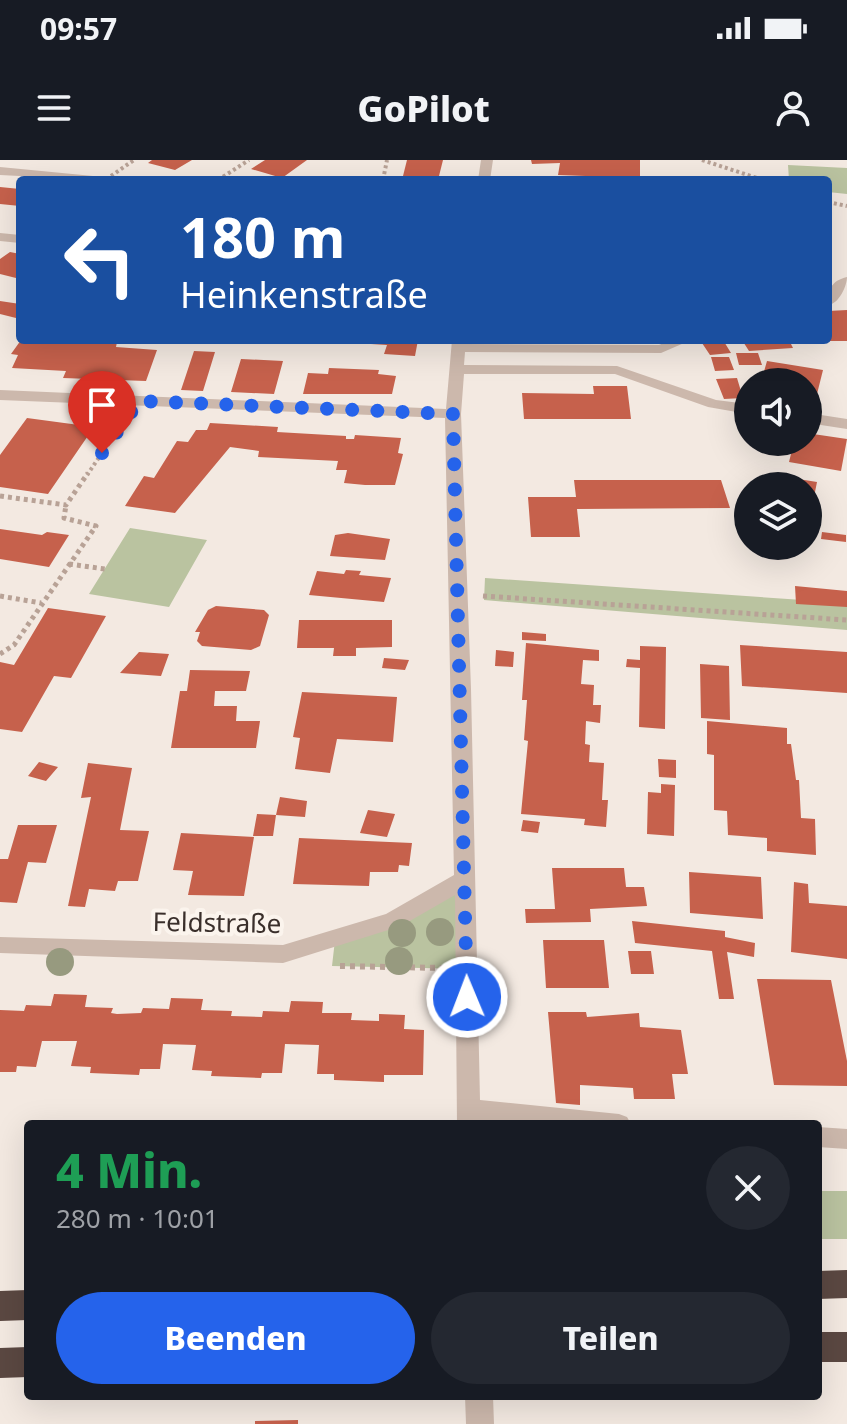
<!DOCTYPE html>
<html lang="de">
<meta charset="utf-8">
<style>
body{margin:0;font-family:"Noto Sans",sans-serif;background:#242831;color:#f1f3f6;height:100vh;display:flex;flex-direction:column;font-size:30px;white-space:nowrap}
*{box-sizing:border-box;margin:0}
p{font-size:26px;color:#9ea1a6}
.icon{flex:none;width:44px;height:44px;fill:none;stroke:currentColor;stroke-width:2;stroke-linecap:round;stroke-linejoin:round}
.map{position:relative;flex:1;overflow:hidden}
.drawer{position:absolute;left:24px;top:960px;width:798px;height:280px;display:flex;flex-direction:column;background:#171b24;border-radius:8px;box-shadow:0 8px 32px #0002}
.drawer>*{flex:none}
.top-card{position:absolute;left:16px;top:16px;width:816px;height:168px;border-radius:8px;box-shadow:0 8px 32px #0002;background:#1a4fa0;color:#fff;overflow:hidden}
.buttons{position:absolute;left:734px;top:208px;display:grid;gap:16px}
.buttons a{display:grid;place-items:center;width:88px;height:88px;border-radius:50%;background:#171b24;box-shadow:0 8px 32px #0002;font-size:40px}
.pin{position:absolute;display:grid;place-items:center;width:68px;height:68px;color:#fff;margin:-82px -34px;border-radius:50% 50% 50% 0;rotate:-45deg;box-shadow:0 0 8px #0007}
.pin .icon{rotate:45deg}
.me{position:absolute;width:88px;margin:-44px;rotate:359deg;stroke-linejoin:round;filter:drop-shadow(0 0 6px #0008)}
.turn{display:flex;align-items:center;gap:28px;height:168px;padding:0 32px;font-size:36px}
.turn .icon{width:104px;height:104px;stroke-width:2.5}
.turn b{display:block;font-size:56px;line-height:68px}
.round{display:grid;place-items:center;flex:none;width:84px;height:84px;border-radius:42px;background:#242831}
.headline{display:flex;align-items:center;justify-content:space-between;height:136px;padding:0 32px}
h1{font-size:48px;font-weight:800;line-height:60px;color:#1e9e55}
.button{display:flex;gap:16px;margin-top:auto;padding:16px 32px}
.button a{flex:1;height:92px;border-radius:48px;background:#2563eb;color:#fff;font-size:32px;font-weight:800;line-height:92px;text-align:center}
.button a+a{background:#242831;color:#f1f3f6}
.status{display:flex;justify-content:space-between;align-items:center;height:56px;padding:0 40px;background:#171b24;direction:ltr}
.status svg{height:22px;fill:currentColor}
header{display:flex;justify-content:space-between;align-items:center;height:104px;padding:0 32px;background:#171b24;font-size:36px;font-weight:800}
.map>svg:first-child{display:block}
.green{fill:#bac3a0}
.building{fill:#c6614c}
.lines{fill:none;stroke-linecap:round;stroke-linejoin:round}
.path-far2{stroke:#b8a296;stroke-width:4;stroke-dasharray:3 3;stroke-linecap:butt}
.path-far1{stroke:#b8a296;stroke-width:5;stroke-dasharray:4 4;stroke-linecap:butt}
.path{stroke:#b8a296;stroke-width:6;stroke-dasharray:5 5;stroke-linecap:butt}
.minor{fill:#ccb8ac;fill-rule:evenodd}
.highway{fill:#5b4842;fill-rule:evenodd}
.tree{fill:#979a7f}
.route{stroke:#2563eb;stroke-width:14;stroke-dasharray:0 25.2}
.labels{text-anchor:middle;dominant-baseline:central;stroke-width:8;stroke-linejoin:round;paint-order:stroke}
.street-label{font-size:26px;fill:#3a2f2b;stroke:#fbf4ed}
</style>
<div class="status"><b>09:57</b><svg viewBox="0 0 49 12"><path d="M0 12V9h3v3zM5 12V6h3v6zM10 12V3h3v9zM15 12V0h3v12zM26 1h20v11H26zM47 4h2v5h-2z"/></svg></div>
<header><svg class="icon" aria-label="menu" viewBox="0 0 24 24"><path d="M4 6h16M4 12h16M4 18h16"/></svg>GoPilot<svg class="icon" aria-label="person" viewBox="0 0 24 24"><circle cx="12" cy="8" r="4"/><path d="M4 21q1-7 8-7t8 7"/></svg></header>
<div class="map">
<svg width="847" height="1264" viewBox="0 0 847 1264">
<rect width="100%" height="100%" fill="#f3e9e1"/>
<path class="green" d="M788 5 847 8V34L828 32V20H789Z
M130 368 207 380 169 447 89 434Z
M485 418 847 443V470L484 440Z
M465 719 467 809 332 806 335 780Z
M818 1031H847V1079H818Z"/>
<path class="building" d="M152 0H192L175 10 148 3Z
M265 0H307L282 18 251 9Z
M407 0H443L438 20H402Z
M531 0H640V18L558 15 560 3 532 4Z
M0 27 20 29V46L0 44Z
M10 92 20 94V119L0 114V99Z
M0 141 20 144V159L0 154Z
M847 150V181H828V151Z
M21 180 117 182 116 187 157 190 146 221 63 218 66 211 12 208 18 195 11 194Z
M372 180H418L415 196 384 194 387 185 371 184Z
M700 180H723L731 193 710 195Z
M742 180H789L793 188 749 191Z
M194 191 215 192 203 231 181 230Z
M736 193H758L762 205H739Z
M711 197H729L734 210 715 211Z
M241 199 283 201 274 234 231 232Z
M767 201 823 210 816 238 808 236V222H761Z
M329 208 379 210 378 214 396 216 392 234H303L308 213 328 214Z
M737 218 743 238 724 239 716 219Z
M593 226H627L631 259H524L522 233 594 234Z
M27 258 94 267 48 334 0 327V295Z
M210 263 278 267 277 272 346 276V279H354L355 275 401 278 398 293 403 294 395 325H365L344 323 347 310H336L338 301 258 297 259 291 230 287 175 353 125 346 144 316 154 318 177 281 188 282 196 270H207Z
M808 265 814 266 813 274 847 279 841 311 789 302 794 282H808Z
M792 318 817 322 814 337 808 336V326H790Z
M574 320H721L730 348 577 349 580 377H531L528 337H576Z
M0 369 42 375 47 372 69 375 49 407 0 399Z
M822 372 846 375V382L821 379Z
M348 373 390 379 385 400 330 396 335 375Z
M346 410 361 411 359 415 391 418 384 442 309 435 317 411 344 414Z
M795 426 847 431V447L796 444Z
M216 446 264 450 269 455 260 486 251 490 202 486 197 481 200 472H195L208 450Z
M48 448 106 456 71 518 54 516 22 572 0 569V502L14 505Z
M299 460H392V487L356 488V496H333L334 488H297Z
M522 472 546 474V481L522 480Z
M526 483 599 490V501L583 500 581 524 594 525 593 545H601L600 563 586 561 585 584 590 585 589 602 604 603 602 640H608L606 667 584 665 585 659 521 654 528 581 524 580 527 540H522Z
M740 485 847 492V533L742 526Z
M640 486 666 487 665 569 639 567 640 508 626 507 627 499 640 500Z
M496 490 514 492 513 507 495 506Z
M139 492 169 494 161 516 120 513Z
M384 498 409 500 405 510 382 508Z
M700 504 729 506 730 560 701 558Z
M190 510 250 511 246 531H215L214 546H237L236 561H260L256 588H171L180 531H187Z
M302 532 397 537 393 582 337 579 330 613 295 609 300 578 293 577Z
M707 561 787 568V584H791L796 620H799L801 658 815 659 816 695 767 691V678L728 675 727 651 714 650V595L707 594Z
M658 599 676 600V618L659 617Z
M39 602 58 607 46 621 28 616Z
M88 603 132 608 120 670 149 671 138 721H118L115 731 89 729 85 747 68 746 91 637 81 638Z
M661 624 675 625 674 676 647 674 648 632 661 633Z
M280 637 307 641 305 657 276 655Z
M368 650 395 654 387 677 360 673Z
M257 654 276 655 273 676H253Z
M523 660 540 662 538 673 521 671Z
M18 665H57L46 703 28 702 17 743 0 742V699H8Z
M181 673 254 677 244 736 188 735 193 711 173 710Z
M299 678 412 683 409 706 399 705 398 712H370L369 726 293 724Z
M552 708H624L626 727H644L647 746 590 749 591 762 526 763 525 749H555Z
M689 712 761 717 763 759 690 753Z
M794 722 808 724 809 743 847 746V799L791 792Z
M632 761 725 771V777L755 783 754 797 727 792 734 839H719L712 791 635 783Z
M543 780H604L609 828H546Z
M628 791H651L654 814H631Z
M757 819 831 820 847 901V926L774 925Z
M54 834 87 835 85 847 113 848 111 853 117 854 141 853 143 848 169 849 171 838 203 839 201 850 232 851 231 856 262 857 263 851 289 852 291 841 323 842 322 853H352L351 860 379 861V854L405 855 404 869 424 870 423 915H384V922L334 920V914H317L319 885 285 884 282 913H262L261 918 211 916 212 911 192 910 196 885 163 884 160 909H140L139 915 90 913 91 907 71 906 77 881H42L36 907 17 906 16 912H0V850L24 851 26 845 51 846Z
M548 852H586L587 857 639 853 640 867 681 870 688 914H672L675 939H634L633 928 580 925V945L556 943Z
M298 1260V1264H255V1261Z"/>
<g class="lines">
<path class="path-far2" d="M702 0 763 20
M111 16 134 0
M218 20 249 0
M383 20 387 0
M828 42 847 46
M87 315 124 261"/>
<path class="path-far1" d="M0 336 66 345 88 313
M69 404 105 409
M0 436 41 443
M483 436 847 460
M0 494 14 485 96 366 64 358 66 345"/>
<path class="path" d="M340 806 442 808"/>
<path class="minor" d="M481 0H493L490 20H478Z
M0 7 93 16 99 20 0 15Z
M0 73 20 75V83L0 81Z
M847 117C847 126 839 144 828 145 828 129 831 121 847 117Z
M452 180H466V184L659 185 671 180H691L661 193 465 192 464 205 617 206 716 240 748 244V254L708 247 615 214H464L461 254 471 529 480 940 619 954 627 957 631 964H518L481 960V964H457L455 735 401 766 283 803 0 793V777L283 785 386 754 454 715 445 258 0 240V230L446 249Z
M808 253 847 259V269L808 263Z
M818 967 847 969V989L818 987Z
M465 1236H493L494 1264H466Z"/>
<path class="highway" d="M847 1110V1138L818 1139V1111Z
M28 1130V1160L0 1161V1131Z
M818 1172H847V1202H818Z
M28 1187V1217L0 1218V1188Z"/>
</g>
<g class="tree">
<circle cx="440" cy="772" r="14"/>
<circle cx="402" cy="773" r="14"/>
<circle cx="399" cy="801" r="14"/>
<circle cx="60" cy="802" r="14"/>
</g>
<g class="lines">
<path class="route" d="M102 293 139 241 453 254 467 837"/>
</g>
<g class="labels">
<g class="street-label">
<text transform="translate(217 762) rotate(1)">Feldstraße</text>
</g>
</g>
</svg>
<div class="buttons">
<a><svg class="icon" aria-label="sound" viewBox="0 0 24 24"><path d="M4 9h4l5-4v14l-5-4H4zM17 9q2 3 0 6"/></svg></a>
<a><svg class="icon" aria-label="layers" viewBox="0 0 24 24"><path d="M12 4l9 5-9 5-9-5zM3 14l9 5 9-5"/></svg></a>
</div>
<div class="pin" style="left:102px;top:293px;background:#d93025"><svg class="icon" aria-label="arrive" viewBox="0 0 24 24"><path d="M6 21V4h12l-3 4 3 4H6"/></svg></div>
<svg class="me" style="left:467px;top:837px" viewBox="-20 -20 40 40"><circle r="17" fill="#2563eb" stroke="#fff" stroke-width="3"/><path d="M0-11L8 9 0 5-8 9z" fill="#fff"/></svg>
<div class="top-card">
<div class="turn"><svg class="icon" aria-label="left" viewBox="0 0 24 24"><path d="M17 20v-9H6M10 6l-5 5 5 5"/></svg><div><b>180 m</b>Heinkenstraße</div></div>
</div>
<section class="drawer">
<div class="headline"><div><h1>4 Min.</h1><p>280 m · 10:01</p></div><a class="round"><svg class="icon" aria-label="close" viewBox="0 0 24 24"><path d="M6 6l12 12M18 6L6 18"/></svg></a></div>
<div class="button"><a>Beenden</a><a>Teilen</a></div>
</section>
</div>
